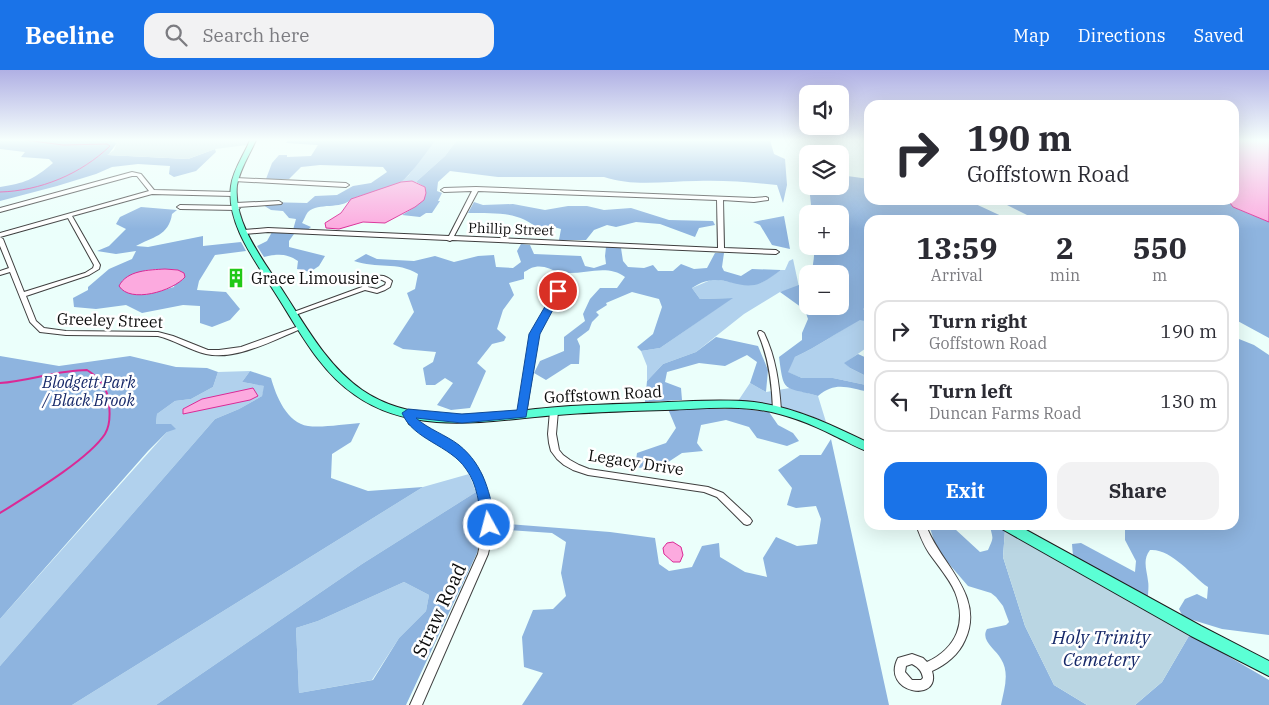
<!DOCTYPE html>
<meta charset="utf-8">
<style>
body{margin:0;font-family:"IBM Plex Serif",serif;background:#f2f2f3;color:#2b2b33;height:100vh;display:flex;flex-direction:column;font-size:19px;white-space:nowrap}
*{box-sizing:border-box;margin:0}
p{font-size:16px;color:#7c7c81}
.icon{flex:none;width:28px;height:28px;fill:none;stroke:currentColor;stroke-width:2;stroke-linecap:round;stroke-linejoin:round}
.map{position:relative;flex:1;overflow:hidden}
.panel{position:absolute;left:864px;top:145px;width:375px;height:315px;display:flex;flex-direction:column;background:#fff;border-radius:15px;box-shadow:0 5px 20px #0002}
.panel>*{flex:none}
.banner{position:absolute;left:864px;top:30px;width:375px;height:105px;border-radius:15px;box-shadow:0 5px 20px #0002;background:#fff;color:#2b2b33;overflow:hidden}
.tools{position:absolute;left:799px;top:15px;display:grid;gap:10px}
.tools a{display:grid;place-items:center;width:50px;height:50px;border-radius:10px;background:#fff;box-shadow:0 5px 20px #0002;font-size:25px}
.pin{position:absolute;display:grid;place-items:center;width:42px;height:42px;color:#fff;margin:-21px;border:2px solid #fff;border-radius:50%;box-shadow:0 1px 5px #0007}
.me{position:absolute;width:55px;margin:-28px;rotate:353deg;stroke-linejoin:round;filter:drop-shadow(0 0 4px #0008)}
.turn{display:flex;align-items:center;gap:18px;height:105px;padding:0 20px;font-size:22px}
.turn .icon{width:65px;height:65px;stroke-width:2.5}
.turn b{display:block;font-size:35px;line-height:42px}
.eta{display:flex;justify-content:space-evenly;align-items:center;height:85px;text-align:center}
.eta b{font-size:30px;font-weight:700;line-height:35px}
.primary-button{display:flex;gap:10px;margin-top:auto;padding:10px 20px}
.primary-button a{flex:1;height:58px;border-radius:15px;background:#1a73e8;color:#fff;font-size:20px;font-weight:700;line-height:58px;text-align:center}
.primary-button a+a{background:#f2f2f3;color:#2b2b33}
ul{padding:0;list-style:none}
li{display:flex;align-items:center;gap:15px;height:62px;margin:0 10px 8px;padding:0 10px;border:2px solid #e1e1e2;border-radius:15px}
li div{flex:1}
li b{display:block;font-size:19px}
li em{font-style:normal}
header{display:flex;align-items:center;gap:30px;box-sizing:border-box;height:70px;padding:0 25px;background:#1a73e8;color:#fff}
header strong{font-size:24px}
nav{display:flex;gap:28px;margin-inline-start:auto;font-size:18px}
.search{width:350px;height:45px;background:#f2f2f3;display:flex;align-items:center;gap:12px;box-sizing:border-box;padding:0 18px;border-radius:15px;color:#7c7c81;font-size:19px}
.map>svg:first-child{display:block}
.green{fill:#b1d1ed}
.forest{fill:#8eb4df;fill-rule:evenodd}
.cemetery{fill:#bad6e3}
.water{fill:#fcaadf;stroke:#da2a96}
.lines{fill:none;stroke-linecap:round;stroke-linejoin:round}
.stream-far1{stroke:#da2a96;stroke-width:1}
.stream{stroke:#da2a96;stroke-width:2}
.minor-casing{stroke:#3f3f3f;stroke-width:2}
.major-casing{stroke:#1d1d1d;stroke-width:2}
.minor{fill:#fff;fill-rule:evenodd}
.major{fill:#5bffd5;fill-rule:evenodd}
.route{fill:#1a73e8;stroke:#114b97}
.labels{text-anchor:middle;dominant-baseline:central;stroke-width:5;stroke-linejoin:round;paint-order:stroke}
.far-street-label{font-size:14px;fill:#0c0c0c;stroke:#fff}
.poi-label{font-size:16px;fill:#0c0c0c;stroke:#fff;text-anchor:start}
.street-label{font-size:16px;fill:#0c0c0c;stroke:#fff}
.park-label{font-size:16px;font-style:italic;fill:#172969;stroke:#fff}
.near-street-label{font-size:19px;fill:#0c0c0c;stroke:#fff}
.near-park-label{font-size:19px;font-style:italic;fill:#172969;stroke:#fff}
</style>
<header>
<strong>Beeline</strong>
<div class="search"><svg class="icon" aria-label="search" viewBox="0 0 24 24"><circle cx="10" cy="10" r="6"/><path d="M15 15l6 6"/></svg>Search here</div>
<nav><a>Map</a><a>Directions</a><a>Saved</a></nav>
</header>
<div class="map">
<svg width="1269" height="635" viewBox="0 0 1269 635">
<rect width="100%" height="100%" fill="#ebfffb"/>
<path class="green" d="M436 70H457L445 86 416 112H401L409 105 421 87Z
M793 189 799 217 780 222 744 244 696 282 663 294 647 311V296L641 281 660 278 732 228 700 229 692 218 713 209 748 215 761 213 781 200H785L789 191Z
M860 249 869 252V276L845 293 850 298 866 306V315L833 308H802L787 302 795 287C817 277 838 262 860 249Z
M250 301 242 312 265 316 262 326 239 339 215 349 0 596V549L167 362 156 354 157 344 175 331 191 329 213 317 218 302Z
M750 313 766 322 790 318 818 326 826 352C797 340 769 332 738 331Z
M469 404 476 422 362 494 156 635H72L423 417Z
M404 512 429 525 426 541 399 568 372 610 299 623 296 558 318 551Z"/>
<path class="forest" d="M0 70 112 71 117 73 108 85 188 89 215 79 216 82 196 101 174 107 169 104 170 96 138 94 112 97 96 104 57 116 0 131V117C25 113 33 110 53 93L49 89 21 87 25 82 0 79Z
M288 70H436C427 81 410 106 401 112 393 118 363 124 352 129 340 140 319 132 308 142 306 144 304 150 302 153L311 157 306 161 293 160 296 149 289 148 283 141 271 140 263 135 265 132 307 133 315 126 337 125 353 116 371 113 387 102 383 97 320 95 301 97 289 109H266L272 93 279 85H287V87L311 86 318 75 286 73Z
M457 70H770L774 84 785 89 787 115 783 133 777 115C750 112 723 110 696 111 666 111 634 117 604 107H498L450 101 438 112 437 121 442 123 438 131H440L432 143H426L420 147 402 145 415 137 425 117 416 112 445 86Z
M840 105 869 109V130H967L1010 150H869V237L863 239 869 242V252L860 250C838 262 817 277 795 287L788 302 802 308H833L866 315V306L850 298 844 293 858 284 869 289V322C848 318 836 311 818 326 783 316 784 324 779 287L802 270V263L808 249 805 240 780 222 807 212 808 236H840V204H812C812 195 816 185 813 176H840V144H812L809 116H840Z
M997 130H1228L1233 137 1269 152V268L1234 249V150H1037Z
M474 132 483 135 513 134 545 140 568 136H587L604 140 631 138 669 150 713 151 715 155 699 158 695 167 660 154 636 152 616 157 607 155 594 160 586 170H559L561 159 554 157 541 161C518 140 497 144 468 143Z
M141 137 177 140 172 144C169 166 152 167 136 176L148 177 203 166V176L241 172 246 181 215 185 199 211 197 220 226 222 240 239 230 250 212 257 200 253V236L183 235 142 243 126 235 96 239 74 237 73 228 88 220V217L109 199 132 189 136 181 116 184 97 181 109 176 126 159 116 154 120 147ZM165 199 178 200 174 217 153 223 146 200Z
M784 146 790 179 772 175 760 155 753 152Z
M272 162 294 164 289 171V177L325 186 319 196 310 202 297 199 298 191C286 183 277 184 264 187L257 176 267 171Z
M521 174 530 175 534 184 581 186 585 196 594 198 606 194 605 186 606 177 621 178 623 191 628 197 644 198 653 195 658 201H673L681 194 694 199 707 198 715 183H724L722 197 724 201 741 206 752 199 781 200C775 204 768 210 761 213 736 223 721 198 692 218L700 229 733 228 660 278 641 281 637 277 653 264 662 237 659 229 632 222 606 233 607 235 596 242 599 245 592 252 589 260 577 269 580 276 579 294H571L546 310 534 303 540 291 564 281V267L585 251 583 244 590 229 600 218H617L625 207C606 192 580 207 559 202 551 200 544 195 535 197 532 197 528 200 524 202V209L509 213 514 225 503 240 497 259 506 267 504 271 492 274 477 293 486 301 470 338 451 340 437 335 453 313 445 308 435 315H426L423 298 433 292 436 282 403 279 393 274 414 242 407 223 415 219 418 204C397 191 377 199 354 191L366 184 377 189 414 191 435 186 454 192 478 186 494 185 496 197 513 198 521 192 517 181Z
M716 267 758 276 768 300 766 322 750 313 757 292 747 285 725 296 699 293 667 302 665 312 681 318 682 330 645 332 647 311 663 294 696 282Z
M1234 267 1254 275 1269 285V565L1222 559 1183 547 1179 539 1185 529 1197 524 1207 529 1208 517C1192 506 1171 478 1150 480 1142 490 1147 500 1148 511 1149 516 1148 522 1148 527L1073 486 1072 474 1081 473 1135 502 1136 491 1125 470V455H1234Z
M0 286 59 296 130 286 176 297 207 298 218 302 213 317 191 329 175 331 157 344 156 354H171L176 359 167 362 148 381 0 549Z
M250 301 271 308C276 326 287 353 308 356 322 358 345 354 360 353L351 372 332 384 331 408 368 421 423 417 72 635H0V596L215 349 239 339 262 326 264 316 242 312Z
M668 339H744L769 342 778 355 793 363 799 371 787 376 757 368 749 357 726 350 701 355 697 373 703 381 682 383 656 400 635 397 637 383 666 373 676 358Z
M831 369 889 635H522L543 603 524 597 522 567 533 540 553 539 566 526 561 503 566 472 552 463 495 459 494 453 610 462 655 468 659 494 669 501 692 497 702 476 719 473 720 487 745 502 767 507 763 488 776 467 797 476 817 474 821 449 816 436 796 438 787 435 792 418 778 400 800 385H821Z
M476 422C482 447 484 457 477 483L406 635H156L362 494ZM404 512 429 525 426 541 399 568 373 610 299 623 296 558 318 551Z
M929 455H955V459L980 482 988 480C995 465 992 469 990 455L1005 460 1003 487 1025 556 1054 615 1087 635H1001C1004 620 1010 603 1001 589 996 579 980 571 987 559L1006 555 1009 552 1003 536 996 527 991 523 968 516 937 480Z
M1190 564 1269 610V635H1135L1162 612Z"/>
<path class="cemetery" d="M57 70H249L247 75 215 79 188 89 107 85 114 80 117 73 112 71Z
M1005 460 1190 564 1162 612 1135 635H1087L1054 615 1025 556 1003 487Z"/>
<path class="water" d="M1234 70H1269V152L1233 137 1228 130H1234Z
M412 111 425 117 426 123 424 130 415 137 385 153 363 152 339 159 326 158 325 153 341 143 351 129 401 112Z
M165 199 178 200 184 203 185 207C173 221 130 234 119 216 127 200 149 200 165 199Z
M253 318 258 326 250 330 183 344V339L202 329Z
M673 472 681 477 683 485 680 492H673L664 484 663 478 667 473Z"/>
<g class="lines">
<path class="stream-far1" d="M0 122C40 121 81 104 110 76L107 74 63 75 25 70"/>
<path class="stream" d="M0 313C29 311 58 300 87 300 100 308 108 318 109 334 110 343 110 356 105 364 88 390 27 426 0 443"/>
<defs>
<path id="minor" d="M132 102 141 104 154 120 233 122 236 124 233 126 152 124 72 146 100 195 99 199 89 205 26 226 36 251 44 258 66 261 158 262 173 266 208 280H219L241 277 299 256H303L304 257 303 258C276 269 236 291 206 284 189 280 175 270 158 266L66 265 40 262 30 252 10 202 0 205V201L9 198 0 176V167L3 169 24 222 85 203 93 198 94 195 68 148 0 167V163L149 121 137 106H132L0 142V138Z
M236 108 346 113 349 115 346 117 234 111 233 110Z
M476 117 754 128 766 127 768 128V130L754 132 723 130 724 178 776 180 779 182 776 184 452 170 450 171 447 170 268 162 244 164 241 162 244 160 268 158 449 166 472 121 444 122 441 120 444 118ZM478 121 717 130 718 178 454 166Z
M279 131 282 133 281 134 238 137 240 138 237 140 180 139 177 137 180 135 235 136 233 135 236 133Z
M378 206C383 205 388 207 392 211L390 217 385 220 377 223 365 220 295 245H291L290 244 291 243 362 217C364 209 370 207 378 206ZM378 209 382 210 386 212 385 215 377 219 368 217 369 214Z
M558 219 561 221 538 264 526 344 522 347 518 344 532 264 555 221Z
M759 261H761L764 263C776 288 779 313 781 340L777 343 773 340C772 313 769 288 758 263Z
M554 338 558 341 556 364 559 380 563 385 570 390 579 395 589 399 708 417 723 423 750 448 752 451 750 454 747 455 744 454 717 427 704 422 588 405 573 400 564 395 557 389 551 381 549 373 548 364 550 341Z
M408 340 411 341 415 350 457 376 474 393 482 406 489 429 494 455 488 484 422 635H410L478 484 484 455 481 429 474 407 468 397 451 380 409 354 404 343Z
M916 455H926C939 493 986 525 965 570 959 584 946 595 932 601 942 634 880 623 898 588L912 584 923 588 927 592C957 578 967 552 955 522 949 508 938 496 929 483 923 474 920 465 916 455ZM912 594C918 597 922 601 923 608L921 610H912L905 602 906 596Z"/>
<path id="major" d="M250 70H256C250 84 240 99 237 115 233 151 261 187 279 215 304 253 325 294 362 320 419 359 494 342 558 337 594 334 631 334 668 332 697 331 725 329 754 332 795 337 832 355 869 373V382C857 378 846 371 835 366 809 353 782 342 752 339 723 336 694 339 665 340 629 341 593 342 557 345 491 350 414 367 355 325 317 299 297 256 272 218 254 189 226 152 231 116 233 100 244 85 250 70Z
M1000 455H1017L1201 556 1269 591V606L1191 566 1002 459Z"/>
</defs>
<use href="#minor" class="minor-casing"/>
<use href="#major" class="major-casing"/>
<use href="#minor" class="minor"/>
<use href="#major" class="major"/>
</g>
<linearGradient id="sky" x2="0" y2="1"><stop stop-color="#b0b0e4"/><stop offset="0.44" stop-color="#f6fffd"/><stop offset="1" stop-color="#f6fffd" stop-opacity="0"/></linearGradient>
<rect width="1269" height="159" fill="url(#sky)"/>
<path class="route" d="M558 218 563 221 540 264 526 347 462 353 416 348C428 359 446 365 459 375 485 396 490 424 496 455L494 459 489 461 484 459 482 455C479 436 478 415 466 399 450 375 413 370 402 343L408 339 462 344 517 340 529 264 554 221Z"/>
<defs>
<symbol id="building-bare" viewBox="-9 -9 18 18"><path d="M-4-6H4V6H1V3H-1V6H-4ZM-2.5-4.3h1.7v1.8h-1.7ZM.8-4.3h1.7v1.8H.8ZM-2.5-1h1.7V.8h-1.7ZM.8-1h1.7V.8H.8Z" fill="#22c917" stroke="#fff" stroke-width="2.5" paint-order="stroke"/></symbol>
</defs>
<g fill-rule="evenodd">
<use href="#building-bare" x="222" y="194" width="28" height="28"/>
</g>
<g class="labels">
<g class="far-street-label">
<text transform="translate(511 159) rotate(2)">Phillip Street</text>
</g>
<g class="poi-label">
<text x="251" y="208">Grace Limousine</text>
</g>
<g class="street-label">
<text transform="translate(110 250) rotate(2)">Greeley Street</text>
<text transform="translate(603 324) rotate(-3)">Goffstown Road</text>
<text transform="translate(636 392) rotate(9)">Legacy Drive</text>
</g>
<g class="park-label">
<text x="89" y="312">Blodgett Park<tspan x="89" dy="18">/ Black Brook</tspan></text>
</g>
<g class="near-street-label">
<text transform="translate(439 540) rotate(-65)">Straw Road</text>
</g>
<g class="near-park-label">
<text x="1101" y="567">Holy Trinity<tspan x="1101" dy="22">Cemetery</tspan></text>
</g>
</g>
</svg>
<div class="tools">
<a><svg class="icon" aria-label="sound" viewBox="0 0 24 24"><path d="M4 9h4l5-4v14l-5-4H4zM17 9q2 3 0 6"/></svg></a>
<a><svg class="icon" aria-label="layers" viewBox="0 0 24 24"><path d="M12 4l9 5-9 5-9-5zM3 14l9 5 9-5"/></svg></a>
<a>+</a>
<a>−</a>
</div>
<div class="pin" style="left:558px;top:221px;background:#d93025"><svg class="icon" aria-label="arrive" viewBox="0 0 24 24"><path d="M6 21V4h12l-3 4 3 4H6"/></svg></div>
<svg class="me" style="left:489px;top:455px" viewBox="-20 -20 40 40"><circle r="17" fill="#1a73e8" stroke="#fff" stroke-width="3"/><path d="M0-11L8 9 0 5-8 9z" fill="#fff"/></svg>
<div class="banner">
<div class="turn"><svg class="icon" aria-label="right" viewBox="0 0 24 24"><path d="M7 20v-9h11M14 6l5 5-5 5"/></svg><div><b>190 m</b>Goffstown Road</div></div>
</div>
<section class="panel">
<div class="eta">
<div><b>13:59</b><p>Arrival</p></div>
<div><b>2</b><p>min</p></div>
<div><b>550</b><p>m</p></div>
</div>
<ul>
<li><svg class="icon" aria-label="right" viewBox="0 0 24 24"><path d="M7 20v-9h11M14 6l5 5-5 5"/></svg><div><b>Turn right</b><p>Goffstown Road</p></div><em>190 m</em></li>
<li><svg class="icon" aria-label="left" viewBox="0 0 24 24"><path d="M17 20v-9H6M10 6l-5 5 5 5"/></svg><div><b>Turn left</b><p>Duncan Farms Road</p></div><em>130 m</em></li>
</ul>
<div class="primary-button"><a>Exit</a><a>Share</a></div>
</section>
</div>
